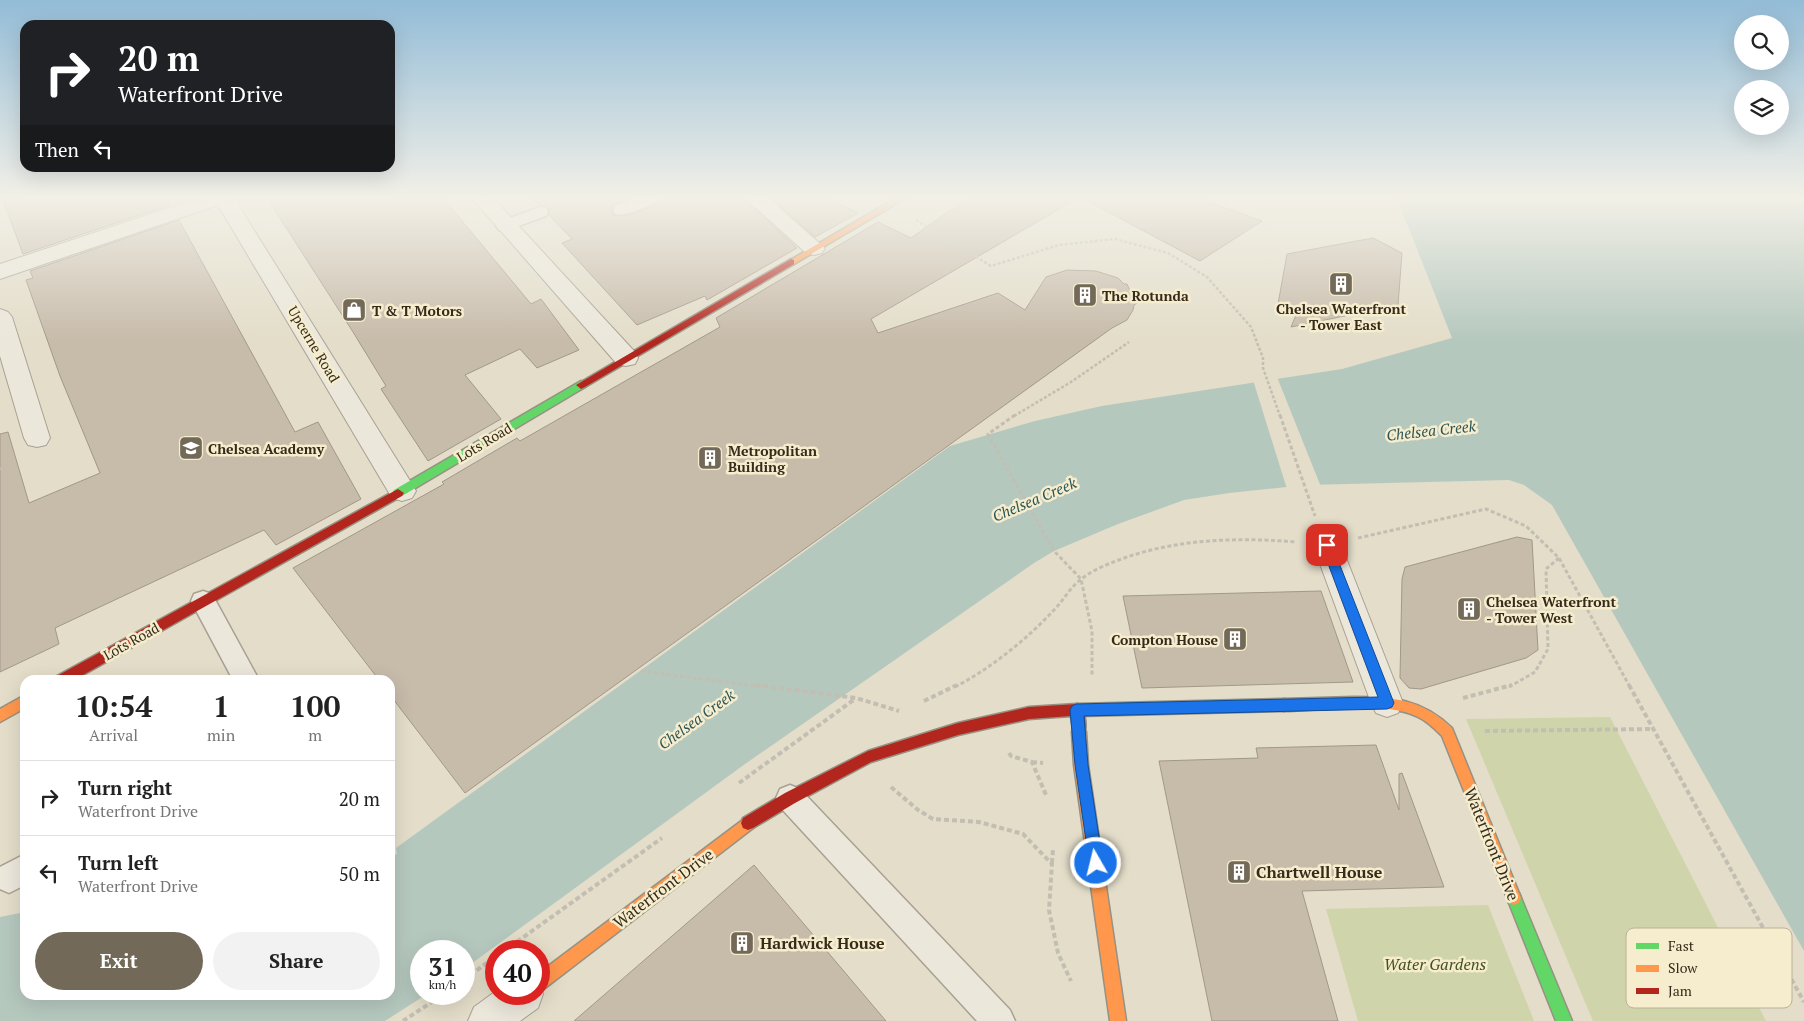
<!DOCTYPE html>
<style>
body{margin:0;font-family:"PT Serif",serif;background:#f2f2f2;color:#222;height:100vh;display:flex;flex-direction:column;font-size:19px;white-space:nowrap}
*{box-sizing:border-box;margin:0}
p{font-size:16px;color:#767676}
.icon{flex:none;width:28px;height:28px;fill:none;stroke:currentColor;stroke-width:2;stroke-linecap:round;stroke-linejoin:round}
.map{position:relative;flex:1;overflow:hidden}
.panel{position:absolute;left:20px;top:675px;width:375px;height:325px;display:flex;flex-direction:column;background:#fff;border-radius:15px;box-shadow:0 5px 20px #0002}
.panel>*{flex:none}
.banner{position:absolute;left:20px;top:20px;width:375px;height:152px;border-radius:15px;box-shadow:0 5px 20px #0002;background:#202124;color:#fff;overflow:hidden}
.controls{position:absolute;left:1734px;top:15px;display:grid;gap:10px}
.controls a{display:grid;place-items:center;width:55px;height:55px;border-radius:50%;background:#fff;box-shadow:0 5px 20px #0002;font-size:25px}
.speed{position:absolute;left:410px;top:940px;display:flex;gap:10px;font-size:25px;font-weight:700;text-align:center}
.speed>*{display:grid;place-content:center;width:65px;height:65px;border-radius:50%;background:#fff;box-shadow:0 5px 20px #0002;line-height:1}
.speed small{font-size:12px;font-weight:400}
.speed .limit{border:8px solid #d22;background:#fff;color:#111}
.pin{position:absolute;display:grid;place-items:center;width:42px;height:42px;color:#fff;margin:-21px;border-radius:10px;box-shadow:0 2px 8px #0006}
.me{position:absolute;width:55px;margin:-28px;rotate:352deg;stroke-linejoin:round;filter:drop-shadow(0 0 4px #0008)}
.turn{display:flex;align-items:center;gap:18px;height:105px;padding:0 15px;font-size:22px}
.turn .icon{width:65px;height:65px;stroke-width:2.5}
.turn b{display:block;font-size:35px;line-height:42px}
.then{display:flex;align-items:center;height:48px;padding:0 15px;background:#0003;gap:10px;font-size:19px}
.eta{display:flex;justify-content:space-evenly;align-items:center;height:85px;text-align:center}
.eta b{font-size:30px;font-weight:700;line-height:35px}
.button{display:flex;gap:10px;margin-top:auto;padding:10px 15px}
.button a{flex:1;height:58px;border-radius:30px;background:#726958;color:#fff;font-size:20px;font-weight:700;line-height:58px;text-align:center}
.button a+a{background:#f2f2f2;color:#222}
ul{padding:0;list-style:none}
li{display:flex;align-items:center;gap:15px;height:75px;padding:0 15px;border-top:1px solid #e0e0e0}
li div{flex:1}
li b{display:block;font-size:19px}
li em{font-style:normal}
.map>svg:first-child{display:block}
.green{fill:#d0d4ab}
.water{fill:#b5c8be}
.pier{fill:#e3ddc9}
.building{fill:#c7bbaa;stroke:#a29889}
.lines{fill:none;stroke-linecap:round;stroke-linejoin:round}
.lane-casing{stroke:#a8a193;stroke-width:3}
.street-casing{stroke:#a8a193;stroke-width:2}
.fast-casing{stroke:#979183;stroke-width:3}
.slow-casing{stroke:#979183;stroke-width:3}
.jam-casing{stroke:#979183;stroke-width:3}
.path-far2{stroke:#c3beb2;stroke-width:2.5;stroke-dasharray:3 2;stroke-linecap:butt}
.path-far1{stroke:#c3beb2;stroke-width:3;stroke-dasharray:4 2.5;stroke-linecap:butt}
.path{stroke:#c3beb2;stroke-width:4;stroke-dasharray:5 3;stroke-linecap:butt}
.lane{fill:#ebe7db;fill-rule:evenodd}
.street{fill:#ebe7db;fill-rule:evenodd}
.fast{fill:#63d668;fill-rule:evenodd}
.slow{fill:#ff974d;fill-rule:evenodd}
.jam{fill:#b3261e;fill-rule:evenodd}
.route{fill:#1a73e8;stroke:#114b97}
.labels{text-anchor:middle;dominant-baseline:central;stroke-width:5;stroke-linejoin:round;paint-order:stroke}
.poi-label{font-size:14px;font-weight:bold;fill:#352a1b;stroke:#f5edcd;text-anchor:start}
.street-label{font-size:14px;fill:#352a1b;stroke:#f5edcd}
.water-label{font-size:15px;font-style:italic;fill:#2a5455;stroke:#f5edcd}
.near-street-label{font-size:16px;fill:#352a1b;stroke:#f5edcd}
.near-poi-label{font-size:16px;font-weight:bold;fill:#352a1b;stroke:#f5edcd;text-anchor:start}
.near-park-label{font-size:16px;font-style:italic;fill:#425222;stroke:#f5edcd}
.key{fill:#f5edcd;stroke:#bbb298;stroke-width:1}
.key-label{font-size:14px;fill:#352a1b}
</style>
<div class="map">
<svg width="1804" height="1021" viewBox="0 0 1804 1021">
<rect width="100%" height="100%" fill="#e3ddc9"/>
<path class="green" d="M1610 717 1766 1021H1593L1466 719Z
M1488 905 1534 1021H1358L1326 909Z"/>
<path class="water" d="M1397 198H1804V951L1552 505 1524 485 1509 480 1306 485 1229 493 1184 500 1118 524 1054 551 1034 563 745 764 464 969V951H421V994H427L385 1021H0V917L25 912V995H390V857L397 854 396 848 950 446 1035 421 1102 406 1342 369 1452 338Z"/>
<path class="pier" d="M1277 377 1321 487 1287 489 1253 380Z"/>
<path class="building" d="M2 198H166L170 205 23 254Z
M267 198H443L531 304 541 299 579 350 537 368 520 349 465 375 501 419 428 461 381 389 386 386 353 332Z
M532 198H631L613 205 611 209 613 215 620 216 632 214 659 204 662 198H743L797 248 707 300 705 296 637 325 562 243 572 239 549 215 548 207 539 205Z
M771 198H827L858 213 815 237Z
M968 198H1078L871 319 878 333 998 293 1025 310 1046 277 1067 270 1096 271 1118 278 1124 284H1127L1130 291 1140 301 1134 305 1133 310 1127 320 1112 328 465 793 390 695V680H379L293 568 444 484 442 482 517 438 520 441 720 327 716 318 878 222 911 238Z
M1082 198H1198L1262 221 1200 261Z
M179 220 295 432 318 422 361 499 276 545 264 530 55 628 59 644 0 672V434L8 432 29 503 100 473 60 376 26 280 33 278 30 271Z
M1373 238 1402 253 1398 305 1291 327 1297 313 1278 304 1287 254Z
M1517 537 1532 540 1538 650 1526 658 1421 689 1409 688 1400 678 1402 579 1405 567Z
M1321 591 1353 682 1142 688 1123 596Z
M1376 745 1399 810V774L1402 773 1444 887 1302 891 1338 1021H1212L1159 761 1258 758 1256 748Z
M754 865 886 1021H574Z"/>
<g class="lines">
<defs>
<path id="lane" d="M637 198H660L658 202C645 206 629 217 615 214L613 210 615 206Z
M540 207 546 208 548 212 546 216 505 231 499 230 496 226 499 222Z
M203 591 212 594 259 680H233L191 601 194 594Z
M790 785 800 789 1010 1010 1015 1021H977L780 807 776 798 780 789Z
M25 854V885L9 893 0 889V867Z"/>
<path id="street" d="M199 198H234L412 484 416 491 412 498 402 501 392 498 218 205 0 279V264Z
M472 198H493L635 352 638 358 635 364 626 366 617 364Z
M745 198H768L825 248 822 253 814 255 806 253Z
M0 309 8 312 12 317 50 438 46 445 37 447 28 445 24 438 0 356Z
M1327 534 1337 537 1341 545 1403 703 1398 713 1387 717 1376 713 1371 703 1313 545 1317 537Z
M539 983 543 994 538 1008 520 1021H468L474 1007 496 991V994H539Z"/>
<path id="fast" d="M581 381 585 383 586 385 585 387 402 496H394L392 493 394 490Z
M1284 699 1289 701 1291 705 1289 709 1284 711 1077 716 1072 714 1070 710 1072 706 1077 704Z
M1514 891 1519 893 1572 1021H1556L1507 898 1509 893Z"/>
<path id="slow" d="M896 198H906L794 264H788L787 262Z
M25 695V708L0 722V709Z
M1354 697C1394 697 1422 699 1452 728L1521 898 1519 903 1514 905 1509 903 1442 736C1435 729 1427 721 1418 717 1388 701 1319 710 1284 711L1279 709 1277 705 1279 701 1284 699Z
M1079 726 1084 728 1086 732 1088 765 1126 1021H1110L1074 765 1072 732 1074 728Z
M748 816 753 818 755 823 753 828 545 988 539 990V973Z"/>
<path id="jam" d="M791 259 794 260V264L585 387 581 389 576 385Z
M398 489 404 493 402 496 74 680H56L57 676Z
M1077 704 1082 706C1085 714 1087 728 1084 736L1079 738 1074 736 1071 716 1029 719 958 735 871 762 795 803 753 828 748 830 743 828 741 823 743 818 785 793 868 751 958 723 1029 707Z"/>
</defs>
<use href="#lane" class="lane-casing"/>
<use href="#street" class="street-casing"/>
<use href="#fast" class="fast-casing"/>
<use href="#slow" class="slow-casing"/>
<use href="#jam" class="jam-casing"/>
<path class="path-far2" d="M564 203 575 198
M916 220 991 266 1059 245 1115 239 1168 253 1207 277 1251 327 1263 358V368L1280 416
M1014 416 1071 382 1129 342"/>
<path class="path-far1" d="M1015 415 988 434 1054 551 1081 579 1092 631V676
M1280 415 1315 516
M0 469 5 467
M1358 538 1486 509 1526 526 1559 558 1630 687
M641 671 765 687
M955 687C991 668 1026 640 1054 610 1063 601 1069 589 1079 581 1089 572 1103 566 1116 561 1173 539 1235 537 1296 542
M1509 687 1535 672 1548 649 1546 569 1559 558"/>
<path class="path" d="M755 685 856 698 899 711
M1629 685 1804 1002
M1463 698 1512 685
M924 701 957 685
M1485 731 1653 729
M1009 753 1011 756 1032 762 1046 795
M1032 762 1043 763
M739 783 855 699
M891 787 918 810 933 819 979 822 1023 834 1052 864 1049 910 1058 953 1071 981
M1052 863 1053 849
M504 951 662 838
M464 980 496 956
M403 1021 444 994"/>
<use href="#lane" class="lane"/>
<use href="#street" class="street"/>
<use href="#fast" class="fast"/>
<use href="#slow" class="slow"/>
<use href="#jam" class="jam"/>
</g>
<linearGradient id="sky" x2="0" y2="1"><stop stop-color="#93bcd7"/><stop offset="0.58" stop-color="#f2f0e7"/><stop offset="1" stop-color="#f2f0e7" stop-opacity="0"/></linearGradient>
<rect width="1804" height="341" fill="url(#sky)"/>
<path class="route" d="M1327 541 1331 542 1332 545 1394 703 1392 707 1387 709 1084 716 1088 765 1103 863 1101 868 1096 870 1090 868 1075 765 1070 710 1072 706 1076 704 1378 697 1321 545 1322 542Z"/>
<defs>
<symbol id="building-square" viewBox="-11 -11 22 22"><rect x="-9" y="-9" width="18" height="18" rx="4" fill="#726958" stroke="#f5edcd"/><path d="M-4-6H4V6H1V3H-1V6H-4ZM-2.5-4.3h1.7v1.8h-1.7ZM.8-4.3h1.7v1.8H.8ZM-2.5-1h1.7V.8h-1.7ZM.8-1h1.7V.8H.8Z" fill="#fff"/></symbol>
<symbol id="shop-square" viewBox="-11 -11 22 22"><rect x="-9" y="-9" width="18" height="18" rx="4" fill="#726958" stroke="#f5edcd"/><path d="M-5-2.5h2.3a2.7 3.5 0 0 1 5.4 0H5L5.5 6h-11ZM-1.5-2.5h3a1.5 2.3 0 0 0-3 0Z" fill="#fff"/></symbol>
<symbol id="school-square" viewBox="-11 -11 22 22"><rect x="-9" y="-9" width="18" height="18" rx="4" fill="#726958" stroke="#f5edcd"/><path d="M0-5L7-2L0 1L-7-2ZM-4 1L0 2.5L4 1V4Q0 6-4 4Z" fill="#fff"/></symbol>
</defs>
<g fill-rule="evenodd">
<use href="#building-square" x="1327" y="270" width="28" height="28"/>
<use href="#building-square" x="1071" y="281" width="28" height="28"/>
<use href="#shop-square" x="340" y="296" width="28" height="28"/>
<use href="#school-square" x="177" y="434" width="28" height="28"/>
<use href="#building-square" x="696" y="444" width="28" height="28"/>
<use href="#building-square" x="1455" y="595" width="28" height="28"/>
<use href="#building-square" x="1221" y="625" width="28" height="28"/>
<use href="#building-square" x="1225" y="858" width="28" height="28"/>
<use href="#building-square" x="728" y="929" width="28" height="28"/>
</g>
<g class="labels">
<g class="poi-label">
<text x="1102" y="295">The Rotunda</text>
<text x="1341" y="308" text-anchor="middle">Chelsea Waterfront<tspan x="1341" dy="16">- Tower East</tspan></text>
<text x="372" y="310">T &amp; T Motors</text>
<text x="208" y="448">Chelsea Academy</text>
<text x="728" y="450">Metropolitan<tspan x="728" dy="16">Building</tspan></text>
<text x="1486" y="601">Chelsea Waterfront<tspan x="1486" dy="16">- Tower West</tspan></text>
<text x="1218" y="639" text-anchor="end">Compton House</text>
</g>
<g class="street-label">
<text transform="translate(314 344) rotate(59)">Upcerne Road</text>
<text transform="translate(484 442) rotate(-31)">Lots Road</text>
<text transform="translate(131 641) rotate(-29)">Lots Road</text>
</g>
<g class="water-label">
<text transform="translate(1431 430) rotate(-6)">Chelsea Creek</text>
<text transform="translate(1034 499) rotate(-23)">Chelsea Creek</text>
<text transform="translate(696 719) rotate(-36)">Chelsea Creek</text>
</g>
<g class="near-street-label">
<text transform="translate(1492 844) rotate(68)">Waterfront Drive</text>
<text transform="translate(663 888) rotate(-37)">Waterfront Drive</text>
</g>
<g class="near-poi-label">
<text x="1256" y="872">Chartwell House</text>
<text x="760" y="943">Hardwick House</text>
</g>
<g class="near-park-label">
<text x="1435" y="964">Water Gardens</text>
</g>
</g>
<rect x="1626" y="928" width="166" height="80" rx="8" class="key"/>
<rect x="1636" y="943" width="23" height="6" fill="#63d668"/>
<rect x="1636" y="965" width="23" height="7" fill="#ff974d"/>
<rect x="1636" y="988" width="23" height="6" fill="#b3261e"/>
<g class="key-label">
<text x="1668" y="951">Fast</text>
<text x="1668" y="973">Slow</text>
<text x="1668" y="996">Jam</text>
</g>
</svg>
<div class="controls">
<a><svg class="icon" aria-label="search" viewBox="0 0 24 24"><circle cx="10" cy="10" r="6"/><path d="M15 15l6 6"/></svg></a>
<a><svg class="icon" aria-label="layers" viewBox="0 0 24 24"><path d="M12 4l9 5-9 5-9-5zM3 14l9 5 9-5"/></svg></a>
</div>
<div class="speed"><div>31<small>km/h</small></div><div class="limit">40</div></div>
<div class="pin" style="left:1327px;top:545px;background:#d93025"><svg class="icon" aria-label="arrive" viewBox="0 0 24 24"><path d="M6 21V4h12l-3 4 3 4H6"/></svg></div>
<svg class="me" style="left:1096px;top:863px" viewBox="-20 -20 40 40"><circle r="17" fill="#1a73e8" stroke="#fff" stroke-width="3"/><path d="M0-11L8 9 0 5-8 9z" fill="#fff"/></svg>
<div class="banner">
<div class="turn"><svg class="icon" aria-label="right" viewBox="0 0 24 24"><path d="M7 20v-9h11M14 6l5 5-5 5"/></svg><div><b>20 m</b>Waterfront Drive</div></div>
<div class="then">Then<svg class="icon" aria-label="left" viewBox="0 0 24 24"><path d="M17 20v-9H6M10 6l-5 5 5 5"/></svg></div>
</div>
<section class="panel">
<div class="eta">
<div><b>10:54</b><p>Arrival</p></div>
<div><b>1</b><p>min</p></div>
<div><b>100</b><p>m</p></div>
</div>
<ul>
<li><svg class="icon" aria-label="right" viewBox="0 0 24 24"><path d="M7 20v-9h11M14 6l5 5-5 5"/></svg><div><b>Turn right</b><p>Waterfront Drive</p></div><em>20 m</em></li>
<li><svg class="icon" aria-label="left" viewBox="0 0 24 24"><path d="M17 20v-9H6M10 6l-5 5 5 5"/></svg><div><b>Turn left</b><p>Waterfront Drive</p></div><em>50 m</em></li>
</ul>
<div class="button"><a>Exit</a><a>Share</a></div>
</section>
</div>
